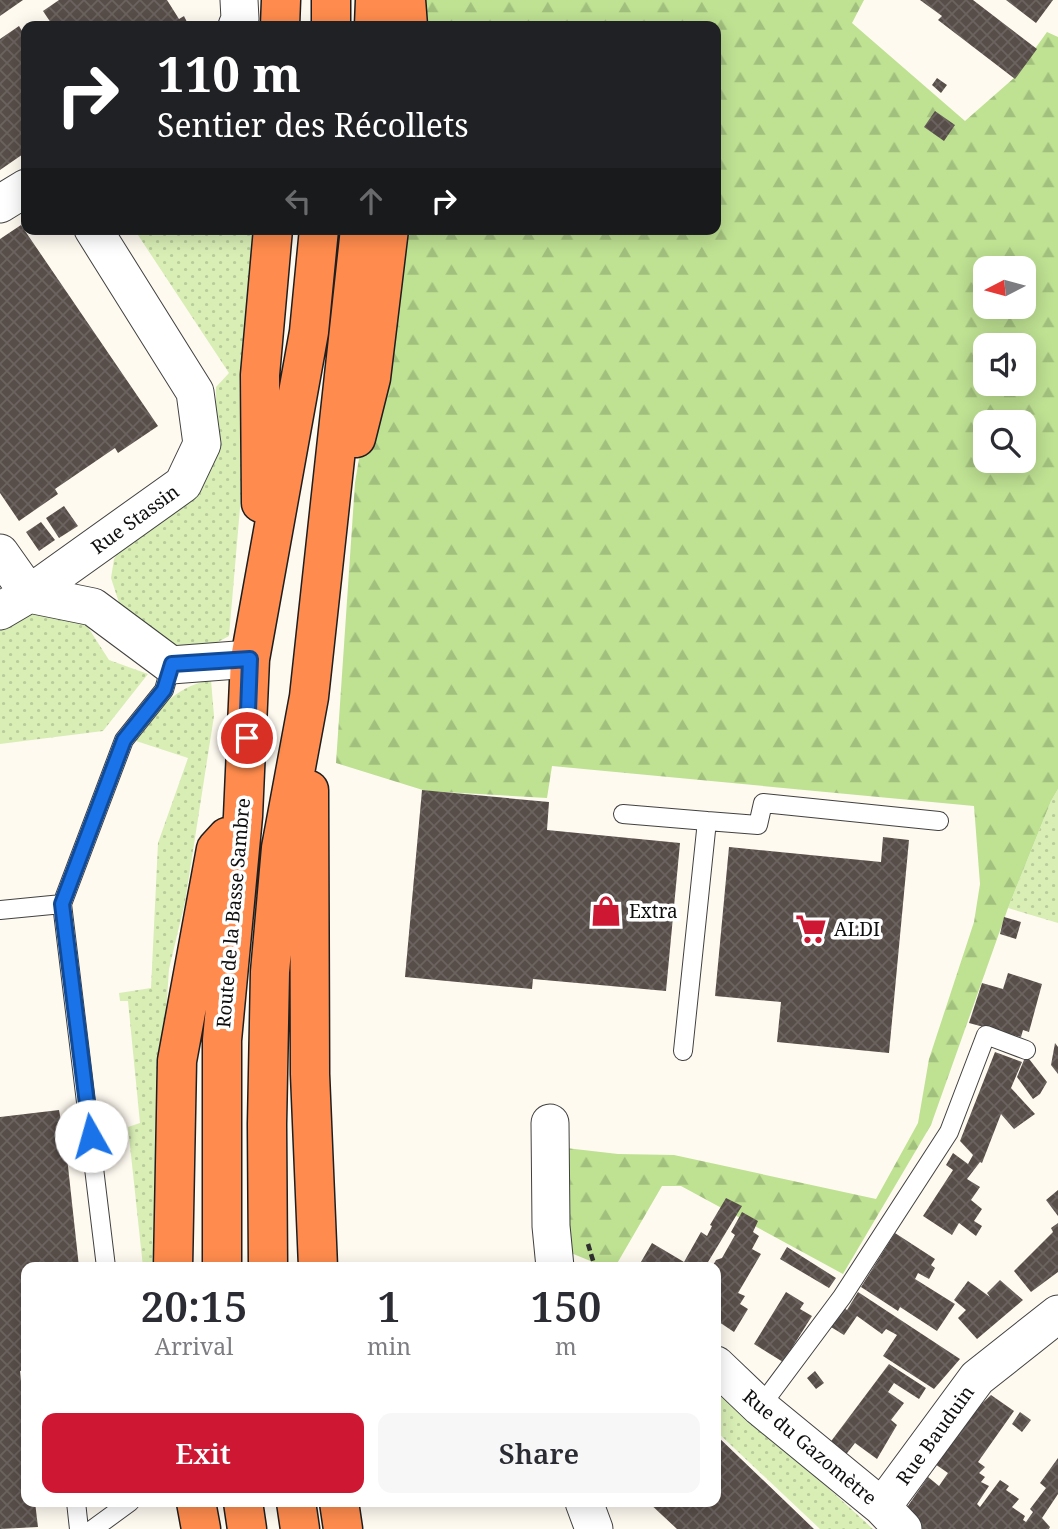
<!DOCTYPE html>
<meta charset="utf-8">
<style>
body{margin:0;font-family:"Noto Serif",serif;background:#f7f7f7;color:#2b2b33;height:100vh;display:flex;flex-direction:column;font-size:26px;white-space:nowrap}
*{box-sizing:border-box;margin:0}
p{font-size:23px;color:#7c7c81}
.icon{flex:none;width:38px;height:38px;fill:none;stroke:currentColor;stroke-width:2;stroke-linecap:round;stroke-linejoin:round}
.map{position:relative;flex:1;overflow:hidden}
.sheet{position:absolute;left:21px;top:1262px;width:700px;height:245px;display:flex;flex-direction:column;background:#fff;border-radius:14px;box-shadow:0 4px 18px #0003}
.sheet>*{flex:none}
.hud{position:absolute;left:21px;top:21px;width:700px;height:214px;border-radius:14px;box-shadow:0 4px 18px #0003;background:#202124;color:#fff;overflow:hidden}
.needle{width:46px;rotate:264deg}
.controls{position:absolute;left:973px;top:256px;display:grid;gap:14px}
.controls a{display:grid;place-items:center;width:63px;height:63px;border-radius:14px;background:#fff;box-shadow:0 4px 18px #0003;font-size:35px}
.pin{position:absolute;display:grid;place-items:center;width:60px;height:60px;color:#fff;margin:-30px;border:4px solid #fff;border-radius:50%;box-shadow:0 2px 7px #0007}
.me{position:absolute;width:77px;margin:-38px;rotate:353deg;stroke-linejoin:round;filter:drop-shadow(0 0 5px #0008)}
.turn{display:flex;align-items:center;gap:24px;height:147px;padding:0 21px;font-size:32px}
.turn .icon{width:91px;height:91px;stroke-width:2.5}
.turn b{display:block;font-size:49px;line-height:60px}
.lanes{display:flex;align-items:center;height:66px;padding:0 21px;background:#0003;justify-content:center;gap:35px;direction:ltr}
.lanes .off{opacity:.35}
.eta{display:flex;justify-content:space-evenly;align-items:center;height:119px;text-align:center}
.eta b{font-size:42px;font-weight:600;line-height:49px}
.primary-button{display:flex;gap:14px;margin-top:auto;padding:14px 21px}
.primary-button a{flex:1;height:80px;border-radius:14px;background:#cd1733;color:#fff;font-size:28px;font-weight:600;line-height:80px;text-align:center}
.primary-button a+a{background:#f7f7f7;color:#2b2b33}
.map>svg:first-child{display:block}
.grass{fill:url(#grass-dots)}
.forest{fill:url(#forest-firs);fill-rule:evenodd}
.building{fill:url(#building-cross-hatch)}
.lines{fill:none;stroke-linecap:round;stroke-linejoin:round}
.lane-casing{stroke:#414141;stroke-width:20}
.street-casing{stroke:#414141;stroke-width:39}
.highway-casing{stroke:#1f1f1f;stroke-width:41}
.path{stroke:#303030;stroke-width:4.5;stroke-dasharray:7 3.5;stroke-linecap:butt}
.lane{stroke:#fff;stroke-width:18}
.street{stroke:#fff;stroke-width:37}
.highway{stroke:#ff8c4e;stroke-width:38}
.route-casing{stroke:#114b97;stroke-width:18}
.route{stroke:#1a73e8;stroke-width:12}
.labels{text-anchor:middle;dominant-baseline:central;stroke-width:7;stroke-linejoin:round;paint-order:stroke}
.street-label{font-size:19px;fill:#0e0e0e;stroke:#fff}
.poi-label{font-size:19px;fill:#0e0e0e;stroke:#fff;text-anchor:start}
</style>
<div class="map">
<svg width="1058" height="1529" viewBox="0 0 1058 1529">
<defs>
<pattern id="grass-dots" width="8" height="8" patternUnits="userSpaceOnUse" patternTransform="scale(1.75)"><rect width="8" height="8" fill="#d8eeb5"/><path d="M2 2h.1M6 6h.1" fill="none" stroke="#b8cb9a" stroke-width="1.8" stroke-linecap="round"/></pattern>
<pattern id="forest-firs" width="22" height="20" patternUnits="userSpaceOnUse" patternTransform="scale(1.75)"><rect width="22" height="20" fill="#bee192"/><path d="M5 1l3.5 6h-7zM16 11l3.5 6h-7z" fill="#a2c07d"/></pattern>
<pattern id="building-cross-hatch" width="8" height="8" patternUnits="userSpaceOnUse" patternTransform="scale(1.75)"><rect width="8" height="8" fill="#584e49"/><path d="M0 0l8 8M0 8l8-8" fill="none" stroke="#6b635f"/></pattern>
</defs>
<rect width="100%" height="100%" fill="#fffaf0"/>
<path class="grass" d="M134 229H264L229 636 216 643 189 650 173 649 122 612 111 578 114 559 122 545 215 429 216 387 229 373Z
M21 612 82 618 109 660 148 674 103 731 0 744V626Z
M211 680 214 716 185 902 169 969 162 1072 161 1267H143L128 1127 140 1123 128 1001H120L119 993 151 988 158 843 188 758 133 740C157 712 172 687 211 680Z
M1058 789V923L1008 908 1051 801Z
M716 1384 733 1401 873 1529H820L716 1431Z"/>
<path class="forest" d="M416 0H864L852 23 965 121 1014 78 1047 32 1058 37V789L1051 801 1008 908 931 1125 843 1274 681 1186H662L615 1267H605L571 1253 566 1148 618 1154 674 1155 876 1199 918 1123 929 1059 974 922 980 884 974 806 552 766 547 798 426 791 336 763 355 483 397 229H716V26H414ZM985 268H1024V306H985ZM985 345H1024V383H985ZM985 422H1024V460H985Z"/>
<path class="building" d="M0 0H23L0 16Z
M59 0H167L179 19 184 16 189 26H53L43 11Z
M920 0H973L1037 49 1015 79 938 20 942 16Z
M1006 0H1053L1036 23Z
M19 26 26 38V152L0 170V39Z
M937 78 947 85 941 93 932 85Z
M935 111 955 125 944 141 924 127Z
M21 225 158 426 118 453 115 448 55 489 58 494 19 521 0 493V239Z
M64 506 78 526 59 538 46 518Z
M41 522 55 540 39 551 26 532Z
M422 790 549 802 547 830 680 843 666 991 533 979 532 989 405 977Z
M883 837 909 840 889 1053 777 1042 781 1002 715 996 729 847 881 862Z
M1004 917 1021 922 1016 939 1000 934Z
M1008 973 1042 984 1029 1032 1023 1030 1021 1037 969 1023 982 983 1003 989Z
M1055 1043 1058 1047V1074L1051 1065Z
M995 1052 1022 1062 1011 1088 1035 1114 1014 1129 1001 1114 982 1163 980 1162 967 1179 980 1187 971 1200 982 1209 974 1221 982 1226 976 1236 959 1223 952 1235 923 1216 953 1170 946 1165 953 1153 968 1164 973 1155 960 1141Z
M1026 1055 1047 1082 1040 1094 1033 1099 1017 1077Z
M59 1110 66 1148 79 1267H26V1370L20 1371 26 1428V1502H35L38 1527 0 1529V1117Z
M1058 1190V1216L1046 1200Z
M726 1198 742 1206 705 1267H638L652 1243 684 1262 701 1232 707 1236 712 1226 710 1225Z
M742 1212 758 1221 753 1232 759 1236 752 1249 761 1254 738 1293 745 1296 740 1304 748 1309 734 1332 716 1320V1267H712L716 1260 722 1258 735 1235 731 1232Z
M1058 1223V1272L1031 1292 1014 1271 1053 1232 1051 1228Z
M895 1233 935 1259 931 1265 935 1268 929 1279 918 1273 915 1279 955 1304 937 1331 900 1307 898 1311 861 1287Z
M787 1247 836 1278 829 1288 780 1259Z
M1000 1280 1023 1300 977 1339 958 1318 966 1310 954 1300 968 1281 990 1297 987 1293Z
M786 1292 804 1303 800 1309 812 1316 783 1362 754 1344Z
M858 1292 960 1359 934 1389 883 1356 897 1335 886 1329 882 1334 857 1316 844 1335 831 1327 844 1308 847 1310Z
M889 1364 926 1388 919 1399 894 1383 888 1392 904 1403 891 1420 897 1425 877 1459 855 1443 844 1457 829 1444Z
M815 1371 824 1383 816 1389 807 1378Z
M991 1395 1014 1411 978 1462 985 1467 979 1473 985 1477 981 1482 989 1486 977 1504 980 1507 1000 1480 1009 1486 1006 1490 1019 1499 1012 1507 1025 1516 1023 1520 1026 1522 1033 1512 1030 1509 1046 1488 1040 1483 1058 1458V1494L1042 1518 1050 1527 1049 1529H920L903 1513 928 1477 939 1486 948 1473 935 1464 966 1419Z
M1020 1412 1031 1420 1022 1432 1012 1424Z
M716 1435 814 1529H677L648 1502H716Z"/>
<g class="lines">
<defs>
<path id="lane" d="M623 814 707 821 683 1051
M707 821 758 825 763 803 939 821
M62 904 106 1267
M0 910 62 904 124 740 164 690 171 665
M760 1407 842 1297 949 1132 986 1035 1026 1050
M76 1502 79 1529
M93 1529 130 1502"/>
<path id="street" d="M237 26 240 19 239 0
M0 204 26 188
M0 553 29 594 183 484 202 444 195 392 93 229
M0 611 29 594 93 607 171 665 250 659
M550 1123 551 1226 555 1267
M716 1365 760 1407 882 1507 903 1529
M584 1502 594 1529
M882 1507 977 1378 1058 1314"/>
<path id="highway" d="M331 0V26
M406 0 408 26
M280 26 281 0
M374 26 375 0
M356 438 371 378 389 229
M261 503 260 375 273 229
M309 790 310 1074 318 1267
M173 1267 177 1061 216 849 227 837
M222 1267V1040L243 816 250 659 309 332 319 229
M268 1267 267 1124 270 972 281 848 309 697 360 229
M196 1502 201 1529
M243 1502 247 1529
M296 1502 300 1529
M339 1502 343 1529"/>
</defs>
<use href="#lane" class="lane-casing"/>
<use href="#street" class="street-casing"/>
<use href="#highway" class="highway-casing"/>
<path class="path" d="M588 1244 595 1267"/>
<use href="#lane" class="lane"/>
<use href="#street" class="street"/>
<use href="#highway" class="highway"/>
</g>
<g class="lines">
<defs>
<path id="route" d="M91 1136 62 904 124 740 164 690 172 664 250 659 247 738"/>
</defs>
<use href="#route" class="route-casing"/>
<use href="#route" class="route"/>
</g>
<defs>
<symbol id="shop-bare" viewBox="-9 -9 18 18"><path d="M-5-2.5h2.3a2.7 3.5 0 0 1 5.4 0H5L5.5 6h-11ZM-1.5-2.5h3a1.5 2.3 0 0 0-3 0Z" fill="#cd1733" stroke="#fff" stroke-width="2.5" paint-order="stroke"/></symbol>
<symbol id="supermarket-bare" viewBox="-9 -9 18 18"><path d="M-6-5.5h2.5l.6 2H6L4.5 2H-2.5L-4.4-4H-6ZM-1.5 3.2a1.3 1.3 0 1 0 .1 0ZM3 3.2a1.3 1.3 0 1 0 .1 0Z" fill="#cd1733" stroke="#fff" stroke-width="2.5" paint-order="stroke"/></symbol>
</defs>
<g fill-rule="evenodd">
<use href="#shop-bare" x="584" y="889" width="44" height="44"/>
<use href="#supermarket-bare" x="789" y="907" width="44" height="44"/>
</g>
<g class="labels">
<g class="street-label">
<text transform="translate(135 519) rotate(-36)">Rue Stassin</text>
<text transform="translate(233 913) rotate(-85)">Route de la Basse Sambre</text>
<text transform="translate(935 1435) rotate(-54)">Rue Bauduin</text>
<text transform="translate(810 1447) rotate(40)">Rue du Gazomètre</text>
</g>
<g class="poi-label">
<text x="629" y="911">Extra</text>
<text x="834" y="929">ALDI</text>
</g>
</g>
</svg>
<div class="controls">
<a><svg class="needle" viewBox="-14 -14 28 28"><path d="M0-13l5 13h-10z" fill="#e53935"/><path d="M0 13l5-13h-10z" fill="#7c7c81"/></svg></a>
<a><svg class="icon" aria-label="sound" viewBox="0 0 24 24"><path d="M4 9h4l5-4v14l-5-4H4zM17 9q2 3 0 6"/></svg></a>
<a><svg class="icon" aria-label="search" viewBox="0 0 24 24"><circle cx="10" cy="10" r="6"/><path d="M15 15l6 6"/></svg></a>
</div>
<div class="pin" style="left:247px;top:738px;background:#d93025"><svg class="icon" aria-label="arrive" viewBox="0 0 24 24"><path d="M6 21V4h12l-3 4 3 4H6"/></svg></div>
<svg class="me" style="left:91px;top:1136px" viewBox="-20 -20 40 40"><circle r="19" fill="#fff"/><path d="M0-13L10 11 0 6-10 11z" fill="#1a73e8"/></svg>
<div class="hud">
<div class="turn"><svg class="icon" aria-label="right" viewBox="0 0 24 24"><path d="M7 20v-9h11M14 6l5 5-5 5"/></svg><div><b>110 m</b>Sentier des Récollets</div></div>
<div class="lanes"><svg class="icon off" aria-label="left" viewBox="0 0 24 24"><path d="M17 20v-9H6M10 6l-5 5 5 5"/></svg><svg class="icon off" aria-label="ahead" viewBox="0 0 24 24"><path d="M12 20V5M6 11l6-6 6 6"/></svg><svg class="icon" aria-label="right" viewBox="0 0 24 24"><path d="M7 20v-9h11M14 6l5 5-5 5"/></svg></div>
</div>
<section class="sheet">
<div class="eta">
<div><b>20:15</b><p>Arrival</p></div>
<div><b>1</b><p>min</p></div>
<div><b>150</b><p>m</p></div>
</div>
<div class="primary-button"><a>Exit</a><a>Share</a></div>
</section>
</div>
